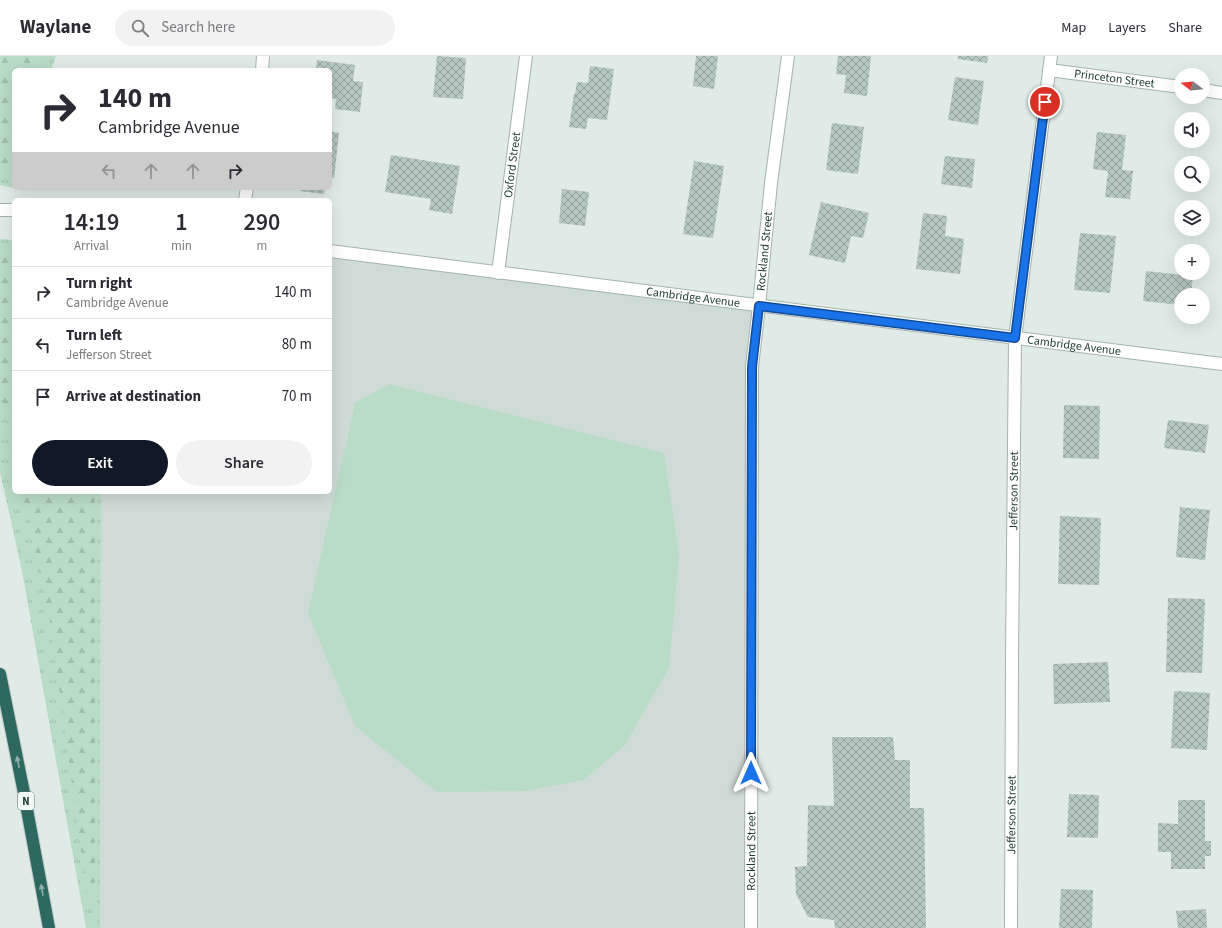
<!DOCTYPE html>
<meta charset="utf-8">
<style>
body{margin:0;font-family:"Source Sans 3",sans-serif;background:#f2f2f3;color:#2b2b33;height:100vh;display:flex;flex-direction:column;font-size:15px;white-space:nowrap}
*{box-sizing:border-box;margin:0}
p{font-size:13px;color:#7c7c81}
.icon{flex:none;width:22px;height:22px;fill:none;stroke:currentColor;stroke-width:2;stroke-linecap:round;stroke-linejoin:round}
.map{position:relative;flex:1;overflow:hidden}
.panel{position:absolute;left:12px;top:142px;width:320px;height:296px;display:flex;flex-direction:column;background:#fff;border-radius:6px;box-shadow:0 4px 16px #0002}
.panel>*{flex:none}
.guide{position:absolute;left:12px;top:12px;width:320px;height:122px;border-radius:6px;box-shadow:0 4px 16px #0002;background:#fff;color:#2b2b33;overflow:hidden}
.needle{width:26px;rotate:286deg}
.tools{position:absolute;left:1174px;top:12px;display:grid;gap:8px}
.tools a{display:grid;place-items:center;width:36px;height:36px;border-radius:50%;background:#fff;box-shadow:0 4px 16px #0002;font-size:20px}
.pin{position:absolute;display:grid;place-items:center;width:34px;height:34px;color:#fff;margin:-17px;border:2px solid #fff;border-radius:50%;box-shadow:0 1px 4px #0007}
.me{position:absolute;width:44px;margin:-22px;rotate:0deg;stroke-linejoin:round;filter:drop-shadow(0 0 3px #0008)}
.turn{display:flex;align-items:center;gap:14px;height:84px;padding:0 20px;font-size:18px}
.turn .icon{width:52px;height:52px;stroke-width:2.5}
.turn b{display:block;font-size:28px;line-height:34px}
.lanes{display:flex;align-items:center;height:38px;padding:0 20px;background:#0003;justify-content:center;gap:20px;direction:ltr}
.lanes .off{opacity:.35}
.eta{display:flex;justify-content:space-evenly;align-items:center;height:68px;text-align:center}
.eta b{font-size:24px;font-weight:600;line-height:28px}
.action{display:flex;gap:8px;margin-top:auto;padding:8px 20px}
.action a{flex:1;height:46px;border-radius:24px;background:#111827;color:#fff;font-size:16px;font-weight:600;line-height:46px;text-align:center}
.action a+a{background:#f2f2f3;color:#2b2b33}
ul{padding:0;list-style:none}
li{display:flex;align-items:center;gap:12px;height:52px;padding:0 20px;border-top:1px solid #e1e1e2}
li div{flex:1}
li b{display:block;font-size:15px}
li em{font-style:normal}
header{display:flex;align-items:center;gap:24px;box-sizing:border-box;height:56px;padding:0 20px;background:#fff;border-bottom:1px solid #e1e1e2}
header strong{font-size:19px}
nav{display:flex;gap:22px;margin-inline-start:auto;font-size:14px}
.search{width:280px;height:36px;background:#f2f2f3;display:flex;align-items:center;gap:10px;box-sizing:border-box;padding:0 14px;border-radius:22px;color:#7c7c81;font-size:15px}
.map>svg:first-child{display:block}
.built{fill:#cfdbd7}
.grass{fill:url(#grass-tufts)}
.forest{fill:url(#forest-firs)}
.pitch{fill:#b9dcc6}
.building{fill:url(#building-cross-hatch)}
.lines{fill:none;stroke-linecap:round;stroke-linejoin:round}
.minor-casing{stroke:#a3b3af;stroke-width:14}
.tertiary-casing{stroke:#a3b3af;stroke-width:14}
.motorway-casing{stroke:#c1c8c7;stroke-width:14}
.minor{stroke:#fff;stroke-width:12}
.tertiary{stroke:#fff;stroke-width:12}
.motorway{stroke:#2d6861;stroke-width:12}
.oneway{fill:#8fb0ab}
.route-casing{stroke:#114b97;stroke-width:10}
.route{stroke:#1a73e8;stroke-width:7}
.labels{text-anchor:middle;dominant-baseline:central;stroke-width:3;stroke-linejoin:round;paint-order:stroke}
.shield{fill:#f1f8f5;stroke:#5f7470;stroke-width:1}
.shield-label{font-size:11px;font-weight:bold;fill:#213c37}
.street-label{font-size:12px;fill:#213c37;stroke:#f1f8f5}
</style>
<header>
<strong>Waylane</strong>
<div class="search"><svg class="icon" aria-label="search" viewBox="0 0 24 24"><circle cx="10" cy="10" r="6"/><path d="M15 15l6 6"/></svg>Search here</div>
<nav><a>Map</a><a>Layers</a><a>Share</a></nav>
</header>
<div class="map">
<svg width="1222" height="872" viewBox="0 0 1222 872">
<defs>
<pattern id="grass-tufts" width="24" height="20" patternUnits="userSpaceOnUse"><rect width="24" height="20" fill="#b9dcc6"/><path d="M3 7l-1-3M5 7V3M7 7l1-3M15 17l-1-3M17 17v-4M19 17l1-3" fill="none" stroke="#9fbeab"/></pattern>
<pattern id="forest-firs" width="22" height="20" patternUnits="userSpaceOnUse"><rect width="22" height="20" fill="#b9dcc6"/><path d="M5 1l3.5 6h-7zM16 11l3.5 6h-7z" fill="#9fbeab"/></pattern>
<pattern id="building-cross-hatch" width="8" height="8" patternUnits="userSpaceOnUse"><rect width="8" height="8" fill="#b6c6c1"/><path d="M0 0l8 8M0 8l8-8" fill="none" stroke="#94a29e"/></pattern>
</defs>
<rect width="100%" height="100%" fill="#e0ebe7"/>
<path class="built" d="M330 195 759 250 752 311 751 872H100L101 436H330Z"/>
<path class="grass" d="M0 0H56L51 14H14V132L0 129Z
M0 183 14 184V436H101L100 872H86L22 515 0 416Z"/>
<path class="forest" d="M0 0H48L43 14H14V96L11 104 0 112Z
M0 193 14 194V398L0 332Z
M22 436H95V830L88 847 50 564Z"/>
<path class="pitch" d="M389 328 664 397 679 499 669 612 624 690 583 724 526 735 437 736 355 670 308 557 355 347Z"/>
<path class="building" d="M437 0 466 2 463 43 433 41Z
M696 0H718L714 33 693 30Z
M838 0H871L867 40 844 37 846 19 836 18Z
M958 0H988L987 7 958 3Z
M317 4 355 9 353 25 363 26 360 56 335 53 336 43 330 42V14H316Z
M590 10 614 13 607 64 588 62 586 73 569 71 574 38H575L577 26 588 27Z
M955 21 984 25 978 69 948 64Z
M832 67 864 71 858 118 826 114Z
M330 75 339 77 334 122H330Z
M1097 76 1126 79 1122 114 1133 115 1130 143 1105 141 1108 115 1093 113Z
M391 99 460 110 452 158 429 154 431 143 385 136Z
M945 100 975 103 972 132 941 128Z
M694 105 724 110 713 182 683 178Z
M300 132H325L324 138 300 135Z
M562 133 589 136 585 170 559 167Z
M821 146 869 157 863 182 851 180 845 207 809 199Z
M923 157 947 160 945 180 964 183 960 218 916 213Z
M1080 177 1116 180 1110 237 1074 234Z
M1146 215 1193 220 1191 239H1181V249L1143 245Z
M1064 349 1100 350 1099 403 1063 402Z
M1168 364 1209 369 1205 397 1164 392Z
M1180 451 1210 454 1205 504 1176 501Z
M1060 460 1101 462 1099 529 1058 528Z
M1168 542 1205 543 1202 617 1166 616Z
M1108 606 1110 646 1054 648 1053 608Z
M1174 635 1210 637 1207 694 1171 692Z
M832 681H893L895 704H910V752H924L926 872H835L834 864 808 861 796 838 795 811 807 810 808 749 834 750Z
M1069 738 1099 739 1098 782 1067 781Z
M1178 744H1205V785H1211V800H1205V813H1171V796H1158V767L1178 768Z
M1061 833 1093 834 1092 872H1059Z
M1206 853 1207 872H1178L1176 855Z"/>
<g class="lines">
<defs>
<g id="minor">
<path d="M262 14 263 0"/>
<path id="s1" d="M1049 14 1181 31"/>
<path d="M1203 34 1222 37"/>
<path d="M245 144 247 132"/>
<path id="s2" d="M498 217 526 0"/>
<path id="s3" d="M759 250 771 127 788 0"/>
<path id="s4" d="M1011 872 1012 603 1015 282 1051 0"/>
</g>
<g id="tertiary">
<path d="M0 154H14"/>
<path id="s5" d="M330 195 1222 308"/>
<path id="s6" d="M751 872 752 311 759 250"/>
</g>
<path id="motorway" d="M0 618 23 732 49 872"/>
</defs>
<use href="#minor" class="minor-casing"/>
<use href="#tertiary" class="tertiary-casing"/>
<use href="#motorway" class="motorway-casing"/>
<use href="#minor" class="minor"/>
<use href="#tertiary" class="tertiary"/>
<use href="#motorway" class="motorway"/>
</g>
<defs><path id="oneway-solid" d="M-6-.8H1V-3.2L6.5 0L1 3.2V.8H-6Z"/></defs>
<g class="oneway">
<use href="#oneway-solid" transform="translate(18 706) rotate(-101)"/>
<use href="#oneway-solid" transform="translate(42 834) rotate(-100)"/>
</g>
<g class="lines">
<defs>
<path id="route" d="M751 717 752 311 759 250 1015 282 1045 46"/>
</defs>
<use href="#route" class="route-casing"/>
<use href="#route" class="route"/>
</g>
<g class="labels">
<rect class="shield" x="18" y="736" width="16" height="18" rx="3"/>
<g class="shield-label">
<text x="26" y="745">N</text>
</g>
<g class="street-label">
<text stroke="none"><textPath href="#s1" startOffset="66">Princeton Street</textPath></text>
<text stroke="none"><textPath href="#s2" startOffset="109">Oxford Street</textPath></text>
<text stroke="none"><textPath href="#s3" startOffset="55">Rockland Street</textPath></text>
<text stroke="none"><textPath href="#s5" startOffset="366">Cambridge Avenue</textPath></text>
<text stroke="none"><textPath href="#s5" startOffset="750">Cambridge Avenue</textPath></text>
<text stroke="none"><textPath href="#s4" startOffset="437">Jefferson Street</textPath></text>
<text stroke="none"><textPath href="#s4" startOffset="113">Jefferson Street</textPath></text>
<text stroke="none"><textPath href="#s6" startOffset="77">Rockland Street</textPath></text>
</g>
</g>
</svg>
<div class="tools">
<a><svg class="needle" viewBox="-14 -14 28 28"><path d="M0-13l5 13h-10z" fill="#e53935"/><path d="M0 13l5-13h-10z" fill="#7c7c81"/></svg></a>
<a><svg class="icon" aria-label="sound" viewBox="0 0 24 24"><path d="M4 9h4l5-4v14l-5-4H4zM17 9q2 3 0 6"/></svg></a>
<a><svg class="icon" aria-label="search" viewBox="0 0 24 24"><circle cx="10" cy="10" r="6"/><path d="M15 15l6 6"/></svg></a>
<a><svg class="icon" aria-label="layers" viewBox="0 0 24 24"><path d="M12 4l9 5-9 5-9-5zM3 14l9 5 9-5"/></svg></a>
<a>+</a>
<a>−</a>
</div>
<div class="pin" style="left:1045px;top:46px;background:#d93025"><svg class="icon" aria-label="arrive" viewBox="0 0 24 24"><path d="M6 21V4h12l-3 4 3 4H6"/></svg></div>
<svg class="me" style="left:751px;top:717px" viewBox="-20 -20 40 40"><path d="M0-17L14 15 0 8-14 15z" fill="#1a73e8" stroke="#fff" stroke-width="4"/></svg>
<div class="guide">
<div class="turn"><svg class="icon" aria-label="right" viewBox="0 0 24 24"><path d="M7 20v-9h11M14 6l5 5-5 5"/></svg><div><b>140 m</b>Cambridge Avenue</div></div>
<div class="lanes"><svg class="icon off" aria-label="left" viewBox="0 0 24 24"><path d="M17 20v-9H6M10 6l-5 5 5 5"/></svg><svg class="icon off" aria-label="ahead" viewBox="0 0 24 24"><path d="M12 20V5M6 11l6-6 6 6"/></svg><svg class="icon off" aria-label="ahead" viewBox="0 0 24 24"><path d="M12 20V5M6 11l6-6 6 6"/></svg><svg class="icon" aria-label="right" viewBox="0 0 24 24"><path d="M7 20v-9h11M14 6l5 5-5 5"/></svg></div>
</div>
<section class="panel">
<div class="eta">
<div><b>14:19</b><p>Arrival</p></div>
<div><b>1</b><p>min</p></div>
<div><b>290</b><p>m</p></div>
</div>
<ul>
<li><svg class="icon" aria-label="right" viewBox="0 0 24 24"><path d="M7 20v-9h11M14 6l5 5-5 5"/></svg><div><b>Turn right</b><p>Cambridge Avenue</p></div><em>140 m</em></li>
<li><svg class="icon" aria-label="left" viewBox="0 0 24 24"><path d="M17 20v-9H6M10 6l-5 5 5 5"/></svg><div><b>Turn left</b><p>Jefferson Street</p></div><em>80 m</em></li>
<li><svg class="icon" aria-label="arrive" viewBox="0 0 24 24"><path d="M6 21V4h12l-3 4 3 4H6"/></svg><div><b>Arrive at destination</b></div><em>70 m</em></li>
</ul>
<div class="action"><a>Exit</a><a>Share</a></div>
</section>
</div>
